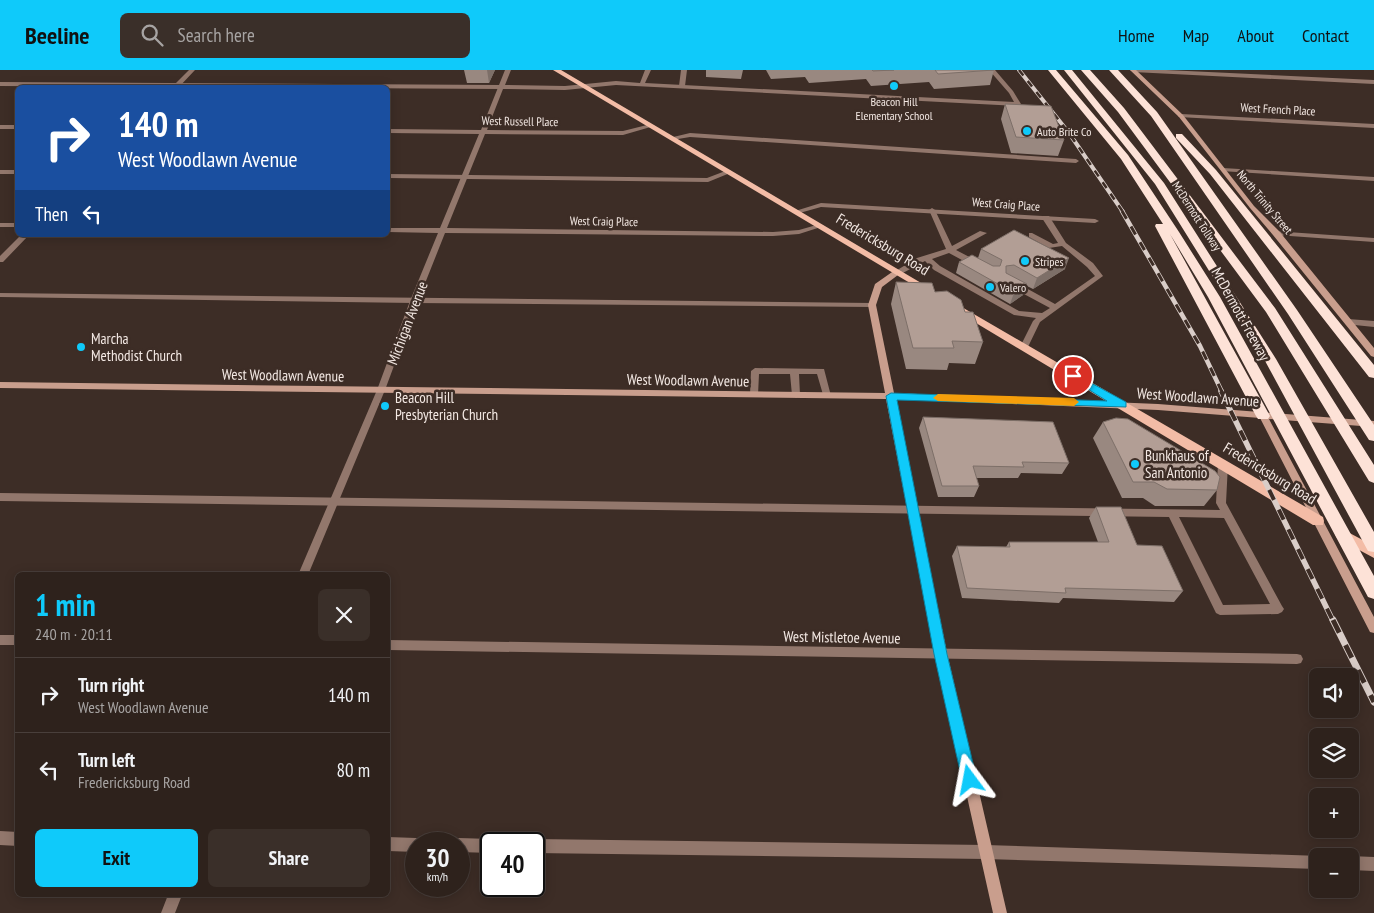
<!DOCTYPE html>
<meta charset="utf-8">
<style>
body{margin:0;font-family:"PT Sans Narrow",sans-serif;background:#3a2f29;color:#f1f3f6;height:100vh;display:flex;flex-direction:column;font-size:19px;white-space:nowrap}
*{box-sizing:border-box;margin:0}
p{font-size:16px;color:#a7a4a3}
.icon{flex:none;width:28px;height:28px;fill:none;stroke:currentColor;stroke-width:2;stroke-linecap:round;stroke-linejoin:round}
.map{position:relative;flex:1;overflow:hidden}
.side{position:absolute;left:15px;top:502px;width:375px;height:325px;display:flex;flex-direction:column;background:#2e221c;border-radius:8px;box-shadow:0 2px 12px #0003,0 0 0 1px #493f3b}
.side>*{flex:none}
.top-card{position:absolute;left:15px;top:15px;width:375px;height:152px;border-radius:8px;box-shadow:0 2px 12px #0003,0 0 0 1px #493f3b;background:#1a4fa0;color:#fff;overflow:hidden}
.buttons{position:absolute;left:1309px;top:598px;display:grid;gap:10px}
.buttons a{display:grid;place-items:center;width:50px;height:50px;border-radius:8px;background:#2e221c;box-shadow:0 2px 12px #0003,0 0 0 1px #493f3b;font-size:25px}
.speed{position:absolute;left:405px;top:762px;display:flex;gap:10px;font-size:25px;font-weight:700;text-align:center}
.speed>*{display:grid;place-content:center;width:65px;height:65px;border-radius:50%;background:#2e221c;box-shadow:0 2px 12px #0003,0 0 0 1px #493f3b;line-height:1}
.speed small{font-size:12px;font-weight:400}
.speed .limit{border:2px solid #111;border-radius:8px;background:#fff;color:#111}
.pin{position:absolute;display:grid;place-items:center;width:42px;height:42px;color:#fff;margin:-21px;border:2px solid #fff;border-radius:50%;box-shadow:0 1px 5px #0007}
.me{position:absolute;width:55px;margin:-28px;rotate:347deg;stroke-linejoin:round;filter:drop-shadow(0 0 4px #0008)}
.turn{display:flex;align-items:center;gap:18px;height:105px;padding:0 20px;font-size:22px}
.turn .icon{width:65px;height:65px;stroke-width:2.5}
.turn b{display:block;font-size:35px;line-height:42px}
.then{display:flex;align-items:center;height:48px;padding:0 20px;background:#0003;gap:10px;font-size:19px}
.round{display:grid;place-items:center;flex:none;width:52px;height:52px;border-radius:8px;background:#3a2f29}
.head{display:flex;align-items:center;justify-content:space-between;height:85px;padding:0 20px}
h1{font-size:30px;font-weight:700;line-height:38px;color:#0fcafa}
.primary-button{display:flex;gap:10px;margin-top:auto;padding:10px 20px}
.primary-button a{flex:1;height:58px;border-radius:8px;background:#0fcafa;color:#111;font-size:20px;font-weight:700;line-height:58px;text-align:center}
.primary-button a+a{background:#3a2f29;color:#f1f3f6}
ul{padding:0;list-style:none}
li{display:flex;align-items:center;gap:15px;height:75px;padding:0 20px;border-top:1px solid #493f3b}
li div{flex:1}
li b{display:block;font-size:19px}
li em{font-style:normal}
header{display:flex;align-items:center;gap:30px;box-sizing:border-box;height:70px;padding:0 25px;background:#0fcafa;color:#111}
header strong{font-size:24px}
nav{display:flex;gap:28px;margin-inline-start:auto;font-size:18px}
.search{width:350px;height:45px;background:#3a2f29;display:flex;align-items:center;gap:12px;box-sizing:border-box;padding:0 18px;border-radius:8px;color:#a7a4a3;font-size:19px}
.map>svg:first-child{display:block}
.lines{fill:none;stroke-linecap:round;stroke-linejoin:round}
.lane{fill:#92776c;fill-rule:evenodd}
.street{fill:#92776c;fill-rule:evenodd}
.secondary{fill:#c99e8d;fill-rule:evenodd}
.primary{fill:#f3bca6;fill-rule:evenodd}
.highway{fill:#fde2d7;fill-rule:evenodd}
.rail-far3-casing{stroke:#d9cdc8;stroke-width:4}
.rail-far2-casing{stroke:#d9cdc8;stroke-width:4.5}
.rail-far1-casing{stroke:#d9cdc8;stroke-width:5.5}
.rail-casing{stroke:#d9cdc8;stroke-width:7}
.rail-far3{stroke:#3d2d26;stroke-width:2.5;stroke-dasharray:7;stroke-linecap:butt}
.rail-far2{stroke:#3d2d26;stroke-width:3;stroke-dasharray:9;stroke-linecap:butt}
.rail-far1{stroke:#3d2d26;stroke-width:4;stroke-dasharray:11;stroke-linecap:butt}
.rail{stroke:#3d2d26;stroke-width:5;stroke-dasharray:14;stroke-linecap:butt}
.wall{fill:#998880}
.shaded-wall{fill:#7d6f68}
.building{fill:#b29e95;stroke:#7d6f68}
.route{fill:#0fcafa;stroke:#0a83a2}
.slow{fill:#f59e0b}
.poi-dot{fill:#0fcafa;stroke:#3d2d26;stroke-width:2}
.labels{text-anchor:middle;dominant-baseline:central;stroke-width:5;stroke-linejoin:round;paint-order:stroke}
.far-poi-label{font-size:12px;fill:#f3e8e3;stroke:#3d2d26;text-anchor:start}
.far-street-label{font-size:12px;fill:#f3e8e3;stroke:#3d2d26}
.street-label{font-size:15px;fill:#f3e8e3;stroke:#3d2d26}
.poi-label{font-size:15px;fill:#f3e8e3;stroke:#3d2d26;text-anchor:start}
</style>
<header>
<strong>Beeline</strong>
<div class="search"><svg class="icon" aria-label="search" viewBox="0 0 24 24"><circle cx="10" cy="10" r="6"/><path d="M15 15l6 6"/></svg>Search here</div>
<nav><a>Home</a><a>Map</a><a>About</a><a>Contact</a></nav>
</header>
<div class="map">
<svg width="1374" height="843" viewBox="0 0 1374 843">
<rect width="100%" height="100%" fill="#3d2d26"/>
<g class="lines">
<path class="lane" d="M681 0H687L685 16 682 18 679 16Z
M1130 0H1166L1374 10V14L1133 2Z
M0 12 500 15 503 17 500 19 0 16Z
M690 63 1076 89 1079 91 1076 93 690 67 672 70 669 68Z
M1223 98 1374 107V111L1221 101V99Z
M0 100H18V104H0Z
M728 100 731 102 730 103 708 112 388 108V104L707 108Z
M932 138 935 140 952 176 980 161 987 163 956 180 979 192V196H973L949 183 932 189 940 196 1019 241 1042 243 1050 238 1011 217V213H1017L1055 234 1095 206 1087 197 1062 176 1049 178 1029 167V163H1032L1053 174 1058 173 1042 148 1043 146H1049L1066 173 1093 193 1103 206 1040 252 1027 279H1021L1020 277 1033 251 1036 248 1014 245 934 200 925 191 901 204H898L894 202 917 188 946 179 929 140Z
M0 223 872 233 876 235 872 237 414 233 0 227Z
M1348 249 1374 251V257L1345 254V250Z
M755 298 824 299 831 326 830 328H824L817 304H799L800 325 796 328 792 325 790 304H759L758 325 757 327H751L750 325 751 301Z
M1223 390 1228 394 1226 433 1282 536 1284 539 1282 542 1278 544 1220 545 1216 543 1169 447 0 431V423L1220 440 1216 433 1218 394ZM1179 447 1224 448 1270 534 1223 535Z
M0 761 18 762V776L0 775Z
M388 767 416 768 421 770 422 774H416V782L388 781Z
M459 768 491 769 496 771 497 774H491V783L459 782V774H453L454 770Z
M534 769 986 775 1321 786H1318V799L986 789 534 783V774H528L529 771Z
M1350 786 1374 787V801L1350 800Z"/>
<path class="street" d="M189 0H195L178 18H171Z
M505 0H511L505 15 565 16 616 11 640 13 645 0H651L645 13 1014 32 1009 23 989 0H995L1013 21 1021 34 1018 36 616 15 565 20 503 19 487 60 623 61 651 54 654 56 623 65 485 64 447 158 773 162 799 160 820 154 824 156 799 164 773 166 445 163 418 231 385 320 308 505H298L377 320 410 231 438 163 388 162V158H440L479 64 388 63V59L481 60Z
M1181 44 1374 54V58L1179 47 1178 46Z
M0 55H18V59H0Z
M821 133 1095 149 1099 151 1095 153 821 137 796 144 792 142Z
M0 153H18V157H0Z
M1273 161 1374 168V172L1276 165H1273Z
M21 165H29L3 192H0V186Z
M0 565H18V575H0Z
M388 570 1297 584 1301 585 1303 589 1301 593 1297 594 388 580Z
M168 825H182L175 843H161Z"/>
<path class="secondary" d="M1130 0H1136L1183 45 1254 136 1279 161 1374 278V287L1371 286 1273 165 1250 138 1179 47Z
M895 200H898L902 202 882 217 876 235 894 323 1158 334 1374 351V357L1269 349 1374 547V563L1370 562 1260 348 1158 340 895 329 947 583 1007 843H993L935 583 886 329 0 318V312L885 323 868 235 875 214Z"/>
<path class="primary" d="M553 0H561L933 220 931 222H925Z
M960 236 1323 447 1324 451 1323 455H1313L956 241V237Z
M1342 459 1374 476V488L1337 468 1335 464 1337 460Z"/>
<path class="highway" d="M1048 0H1056L1128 85 1179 162 1220 227 1374 506V529L1368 527 1208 227 1170 164 1270 346 1268 349H1258L1256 346 1155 156 1156 154H1163L1121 89Z
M1064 0H1072L1164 113 1276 289 1374 462V482L1368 481 1264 289 1155 114Z
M1081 0H1090L1124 38 1275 238 1374 395V413L1369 411 1266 242 1118 42Z
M1109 0H1118L1157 42 1297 240 1374 355V371L1369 370 1288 244 1151 46Z
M1176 64H1182L1216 100 1374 295V308L1369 307 1210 104 1176 68Z"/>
<defs>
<path id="rail-far3" d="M1019 0 1069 63 1123 142"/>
<path id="rail-far2" d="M1122 141 1200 276 1222 322"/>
<path id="rail-far1" d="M1221 321 1333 551"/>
<path id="rail" d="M1333 550 1374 632"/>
</defs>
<use href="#rail-far3" class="rail-far3-casing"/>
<use href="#rail-far2" class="rail-far2-casing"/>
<use href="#rail-far1" class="rail-far1-casing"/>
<use href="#rail" class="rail-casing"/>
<use href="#rail-far3" class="rail-far3"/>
<use href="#rail-far2" class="rail-far2"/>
<use href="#rail-far1" class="rail-far1"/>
<use href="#rail" class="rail"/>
</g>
<path class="wall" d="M464 0H495L489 13H467Z
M706 0H743L741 9 706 7Z
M766 0H994L990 15 934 19 929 12 871 16 866 9 809 13 805 7 771 9Z
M1005 34 1064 70 1058 86 1011 83 1001 49Z
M981 179 1065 199 1033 219 1027 216 1023 225 1010 234 956 203 959 192 978 188Z
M896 212 935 222 965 242 983 272 975 294 949 293 947 300 906 299 891 234Z
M923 347 1069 393 1062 404 1021 403 1018 408H976L979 416 974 427H938L919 358Z
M1103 352 1217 420 1204 436H1155L1143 428H1122L1093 368Z
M1096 437 1137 475 1183 521 1174 532 1063 528 1059 533 962 528 952 486 957 476 1006 477 1009 472H1098L1089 448Z"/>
<path class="shaded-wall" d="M487 0H495L489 13Z
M1069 188 1065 199 1033 219 1037 208Z
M1027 214 1023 225 1010 234 1014 223Z"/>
<path class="building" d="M872 0H894L873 1Z
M935 0H994L938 4Z
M1005 34 1051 36 1064 70 1016 67Z
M1014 160 1069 188 1037 208 1014 195 1006 196V203L1027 214 1014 223 959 192 972 185 993 196H1000L1002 190 981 179Z
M896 212 932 213 935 222 947 221 961 230 965 242H973L983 272 952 271 954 278H913Z
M923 347 1053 352 1069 393 1022 392 1024 397 973 396 979 416H942Z
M1116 348 1128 349 1215 401 1220 407 1217 420 1167 419 1154 412H1133L1103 352Z
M1096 437H1121L1137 475 1162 476 1183 521 1065 518 1066 523 967 518 957 476 1010 477 1009 472H1109Z"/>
<path class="route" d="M1073 303 1126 332V337L897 330 947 584 977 710 975 715 970 717 964 715 962 710 934 584 886 326 891 323 1107 331 1070 308V304Z"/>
<path class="slow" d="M938 324 1074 328 1079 332 1074 336 938 331 933 328Z"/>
<g class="poi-dot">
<circle cx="894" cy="16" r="5"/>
<circle cx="1027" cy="61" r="5"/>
<circle cx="1025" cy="191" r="5"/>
<circle cx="990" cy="217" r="5"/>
<circle cx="81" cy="277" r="5"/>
<circle cx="385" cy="336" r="5"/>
<circle cx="1135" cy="394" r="5"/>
</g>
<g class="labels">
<g class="far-poi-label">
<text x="894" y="31" text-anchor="middle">Beacon Hill<tspan x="894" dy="14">Elementary School</tspan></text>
<text x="1037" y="61">Auto Brite Co</text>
<text x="1035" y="191">Stripes</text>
<text x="1000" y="217">Valero</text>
</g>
<g class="far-street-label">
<text transform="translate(1278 39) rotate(3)">West French Place</text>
<text transform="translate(520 51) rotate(1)">West Russell Place</text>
<text transform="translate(1265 132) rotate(50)">North Trinity Street</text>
<text transform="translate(1006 134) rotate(4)">West Craig Place</text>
<text transform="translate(1197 146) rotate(57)">McDermott Tollway</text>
<text transform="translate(604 151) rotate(1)">West Craig Place</text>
</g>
<g class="street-label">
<text transform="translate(883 174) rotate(31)">Fredericksburg Road</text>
<text transform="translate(1241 244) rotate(61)">McDermott Freeway</text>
<text transform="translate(407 253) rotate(-69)">Michigan Avenue</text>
<text transform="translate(283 305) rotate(1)">West Woodlawn Avenue</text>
<text transform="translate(688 310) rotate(1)">West Woodlawn Avenue</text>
<text transform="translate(1198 327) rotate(4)">West Woodlawn Avenue</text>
<text transform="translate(1270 403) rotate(31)">Fredericksburg Road</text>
<text transform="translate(842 567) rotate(1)">West Mistletoe Avenue</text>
</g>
<g class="poi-label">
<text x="91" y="268">Marcha<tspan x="91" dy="17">Methodist Church</tspan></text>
<text x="395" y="327">Beacon Hill<tspan x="395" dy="17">Presbyterian Church</tspan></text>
<text x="1145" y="385">Bunkhaus of<tspan x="1145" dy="17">San Antonio</tspan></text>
</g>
</g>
</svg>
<div class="buttons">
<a><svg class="icon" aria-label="sound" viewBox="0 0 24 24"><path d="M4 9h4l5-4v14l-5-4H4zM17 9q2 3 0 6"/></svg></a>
<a><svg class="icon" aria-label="layers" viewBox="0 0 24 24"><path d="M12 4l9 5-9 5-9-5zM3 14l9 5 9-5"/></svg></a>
<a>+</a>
<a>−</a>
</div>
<div class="speed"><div>30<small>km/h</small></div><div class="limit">40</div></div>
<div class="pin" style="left:1073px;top:306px;background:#d93025"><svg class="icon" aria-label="arrive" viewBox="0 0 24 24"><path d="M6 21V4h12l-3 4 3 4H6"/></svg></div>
<svg class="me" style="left:970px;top:710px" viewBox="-20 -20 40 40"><path d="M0-17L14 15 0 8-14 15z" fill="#0fcafa" stroke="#fff" stroke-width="4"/></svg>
<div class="top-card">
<div class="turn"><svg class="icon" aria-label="right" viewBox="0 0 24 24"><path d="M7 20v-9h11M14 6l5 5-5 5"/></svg><div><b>140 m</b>West Woodlawn Avenue</div></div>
<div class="then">Then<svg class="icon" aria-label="left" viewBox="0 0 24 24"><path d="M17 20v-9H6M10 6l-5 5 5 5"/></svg></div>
</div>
<section class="side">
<div class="head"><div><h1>1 min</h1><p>240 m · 20:11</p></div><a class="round"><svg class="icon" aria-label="close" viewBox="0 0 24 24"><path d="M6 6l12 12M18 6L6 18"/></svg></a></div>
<ul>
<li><svg class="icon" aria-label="right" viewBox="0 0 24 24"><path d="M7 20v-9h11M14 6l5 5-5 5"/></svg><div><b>Turn right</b><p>West Woodlawn Avenue</p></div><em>140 m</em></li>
<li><svg class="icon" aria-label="left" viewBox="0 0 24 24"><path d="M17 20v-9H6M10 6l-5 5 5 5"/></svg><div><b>Turn left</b><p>Fredericksburg Road</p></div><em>80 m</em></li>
</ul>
<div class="primary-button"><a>Exit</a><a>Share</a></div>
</section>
</div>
